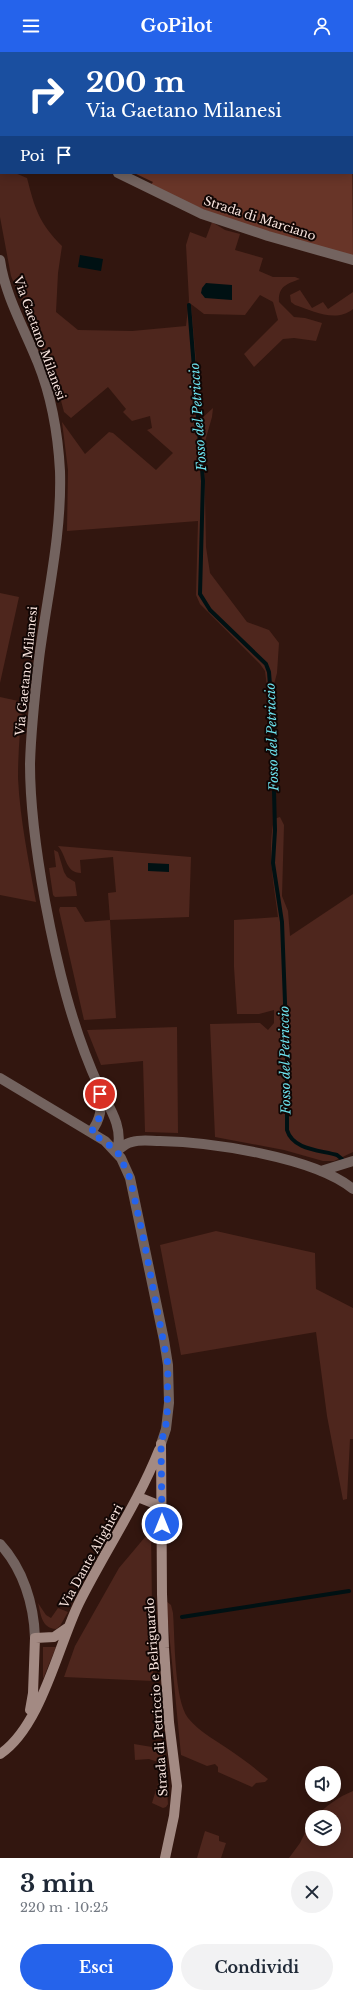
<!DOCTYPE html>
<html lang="it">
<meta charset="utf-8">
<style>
body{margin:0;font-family:"Libre Baskerville",serif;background:#f2f2f3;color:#1f2937;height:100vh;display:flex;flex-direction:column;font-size:15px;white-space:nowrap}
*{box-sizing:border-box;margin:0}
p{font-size:13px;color:#747a83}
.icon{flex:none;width:22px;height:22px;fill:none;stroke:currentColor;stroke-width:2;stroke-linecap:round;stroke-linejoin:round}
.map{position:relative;height:1806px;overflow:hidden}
.drawer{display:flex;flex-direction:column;background:#fff;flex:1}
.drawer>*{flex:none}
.top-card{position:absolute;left:0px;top:0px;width:353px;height:122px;box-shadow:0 2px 10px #0003;background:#1a4fa0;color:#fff;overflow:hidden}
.controls{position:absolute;left:305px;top:1714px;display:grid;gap:8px}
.controls a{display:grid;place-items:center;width:36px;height:36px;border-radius:50%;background:#fff;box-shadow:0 2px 10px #0003;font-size:20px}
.pin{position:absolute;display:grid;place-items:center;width:34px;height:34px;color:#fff;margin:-17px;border:2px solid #fff;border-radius:50%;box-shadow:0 1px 4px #0007}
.me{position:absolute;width:44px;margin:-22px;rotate:0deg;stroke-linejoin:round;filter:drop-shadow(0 0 3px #0008)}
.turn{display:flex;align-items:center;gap:14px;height:84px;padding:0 20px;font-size:18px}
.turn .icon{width:52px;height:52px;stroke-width:2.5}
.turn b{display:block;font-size:28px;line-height:34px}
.then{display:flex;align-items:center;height:38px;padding:0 20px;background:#0003;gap:8px;font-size:15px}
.round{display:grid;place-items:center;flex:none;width:42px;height:42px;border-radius:21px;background:#f2f2f3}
.overview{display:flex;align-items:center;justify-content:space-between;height:68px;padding:0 20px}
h1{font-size:24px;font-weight:800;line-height:30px}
.action{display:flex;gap:8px;margin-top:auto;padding:8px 20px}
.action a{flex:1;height:46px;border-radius:24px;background:#2563eb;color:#fff;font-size:16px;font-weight:800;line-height:46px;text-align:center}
.action a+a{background:#f2f2f3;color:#1f2937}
header{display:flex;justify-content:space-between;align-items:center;height:52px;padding:0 20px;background:#2563eb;color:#fff;font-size:18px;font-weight:800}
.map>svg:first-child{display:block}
.green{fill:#4e261d}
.forest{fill:#683528}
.water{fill:#001113}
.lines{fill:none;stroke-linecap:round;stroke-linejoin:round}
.stream{stroke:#001113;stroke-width:4}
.street{stroke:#73635f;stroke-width:10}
.secondary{stroke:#a38a83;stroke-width:10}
.route{stroke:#2563eb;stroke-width:7;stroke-dasharray:0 12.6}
.labels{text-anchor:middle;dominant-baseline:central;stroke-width:4;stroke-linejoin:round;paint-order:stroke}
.street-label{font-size:12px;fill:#f7e3dd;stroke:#110604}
.water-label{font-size:13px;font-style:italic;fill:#6be0ec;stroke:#110604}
</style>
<header><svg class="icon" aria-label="menu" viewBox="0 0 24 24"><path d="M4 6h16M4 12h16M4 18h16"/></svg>GoPilot<svg class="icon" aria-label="person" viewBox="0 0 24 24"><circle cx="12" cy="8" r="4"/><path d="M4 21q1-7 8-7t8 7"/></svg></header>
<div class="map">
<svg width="353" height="1806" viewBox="0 0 353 1806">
<rect width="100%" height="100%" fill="#32160f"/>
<path class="green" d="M0 115 1 121H15L27 126C35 157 39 171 62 194L58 221 56 260 78 278 132 279 186 274 189 248 186 193 190 180 206 186 212 170 225 178 240 182 235 198 263 206 259 219 273 225H295L300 227C287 232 278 234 279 250L294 265 305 266 322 271 316 289 294 286 283 287 254 315 244 302 278 268 273 250 260 243 245 263 204 262 191 252 201 367 213 356 212 365 204 393 206 495 210 521 247 570 269 578 279 591 277 621 273 636 267 635 265 619 260 612 200 552 196 543 198 469 67 479 68 418 62 370 85 402 109 380 113 381 156 418 173 401 147 378 152 376 150 364 132 369 123 360 126 357 108 335 71 366 64 360 58 337 11 224 0 165Z
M300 238 312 256 323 250 328 257 353 240V257C336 271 313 259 295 253L291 250 290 243Z
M0 541 19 545 0 631Z
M0 645 23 650C20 676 18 701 18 726 20 768 29 810 36 850L0 843Z
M280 765 284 773 282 844 288 859 290 884 353 842V1100L334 1109H323L284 1098 215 1085 210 972 260 971 268 978 274 971V958L259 962H237L234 915V868L278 865C274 832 267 801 274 767Z
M58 794 191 805 189 865 110 868 116 966 84 968 59 858 60 855H76L85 870 110 868 108 841 116 840 113 805 80 808 81 821C65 821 67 804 58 794Z
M54 798 58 800 64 820 67 825 75 830 77 844 55 845 53 843 49 816 56 815Z
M177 975 178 1081 145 1080 143 1009 101 1013 87 978Z
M216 1179 315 1201 316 1237 353 1256V1387H350L347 1447 343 1448 327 1364 316 1280 181 1303 160 1193Z
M151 1478 153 1629 64 1625 75 1594 119 1516Z
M166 1549 171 1553 173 1561C175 1587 174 1647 188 1666 200 1681 219 1690 234 1701 246 1709 257 1718 268 1727L265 1730 256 1731 252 1735 218 1720V1715L215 1712 207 1714 181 1703Z
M38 1551 46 1563 51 1566 58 1556 68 1560 60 1574 56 1577C41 1576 41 1562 38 1551Z
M43 1595H56L43 1627Z
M134 1692 164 1697 168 1752 166 1755 163 1756 152 1751 164 1712 149 1707 135 1708Z
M353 1739V1806H289L300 1791 312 1767V1787H334V1765H315C326 1754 338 1745 353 1739Z
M205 1779 219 1784V1789L226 1791 221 1806H197Z"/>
<path class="forest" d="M352 82 353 208 268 184 149 135 153 130 134 121H352Z"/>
<path class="water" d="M80 203 103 207 101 219 78 215Z
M206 231 232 233V248L205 246 201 241 202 236Z
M148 811 169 812V820L148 819Z"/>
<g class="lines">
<path class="stream" d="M189 253 203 429 200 542 210 558 266 612 269 620 272 659 275 778 273 811 282 870 287 1004V1078C293 1098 320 1098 337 1103L342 1107
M182 1565 349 1539"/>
<path class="street" d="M0 97H1
M118 121 202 162 268 184 353 208
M0 208C5 244 25 278 38 311 52 346 58 382 60 419 62 482 47 544 39 607 35 641 31 677 30 712 30 757 37 805 45 849 57 913 72 976 99 1035 109 1055 124 1075 117 1099
M0 1026 105 1089 121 1106 130 1126 164 1288 168 1313 169 1351 166 1377 161 1392
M91 1080C101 1067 102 1056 100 1040
M117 1099C122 1095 126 1091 132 1090 141 1087 151 1089 160 1089 210 1090 314 1105 353 1137
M321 1119 353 1109
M0 1492C23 1517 34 1552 35 1586"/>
<path class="secondary" d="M161 1392 162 1542 164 1596 169 1670 177 1734 174 1764 165 1806
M138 1445 153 1451 162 1458
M30 1658 33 1641 35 1586 54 1585 67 1576
M0 1702C41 1675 58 1594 79 1551 105 1499 138 1451 159 1398"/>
</g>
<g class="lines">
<path class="route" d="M100 1042C102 1058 101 1067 91 1080L117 1099 130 1126 144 1189 168 1313 167 1368 161 1392 162 1472"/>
</g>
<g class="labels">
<g class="street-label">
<text transform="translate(260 166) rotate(18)">Strada di Marciano</text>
<text transform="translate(40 286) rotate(70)">Via Gaetano Milanesi</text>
<text transform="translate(26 619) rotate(-84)">Via Gaetano Milanesi</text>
<text transform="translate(91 1504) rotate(-61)">Via Dante Alighieri</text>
<text transform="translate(156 1645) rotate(-94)">Strada di Petriccio e Belriguardo</text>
</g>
<g class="water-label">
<text transform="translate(198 365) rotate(-94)">Fosso del Petriccio</text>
<text transform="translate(272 685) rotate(-92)">Fosso del Petriccio</text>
<text transform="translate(285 1008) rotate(-91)">Fosso del Petriccio</text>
</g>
</g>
</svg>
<div class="controls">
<a><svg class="icon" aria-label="sound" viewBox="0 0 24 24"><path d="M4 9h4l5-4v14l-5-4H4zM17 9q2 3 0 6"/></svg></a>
<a><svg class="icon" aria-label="layers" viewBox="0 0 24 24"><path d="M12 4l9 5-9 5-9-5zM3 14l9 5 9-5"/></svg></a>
</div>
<div class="pin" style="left:100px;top:1042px;background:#d93025"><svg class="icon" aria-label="arrive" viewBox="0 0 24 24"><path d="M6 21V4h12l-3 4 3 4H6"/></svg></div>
<svg class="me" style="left:162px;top:1472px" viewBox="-20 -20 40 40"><circle r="17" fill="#2563eb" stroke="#fff" stroke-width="3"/><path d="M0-11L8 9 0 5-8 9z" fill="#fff"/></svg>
<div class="top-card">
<div class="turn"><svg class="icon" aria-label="right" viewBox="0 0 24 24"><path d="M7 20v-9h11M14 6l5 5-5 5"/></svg><div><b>200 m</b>Via Gaetano Milanesi</div></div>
<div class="then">Poi<svg class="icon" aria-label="arrive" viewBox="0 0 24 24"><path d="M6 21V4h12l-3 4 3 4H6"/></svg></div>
</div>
</div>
<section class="drawer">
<div class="overview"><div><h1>3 min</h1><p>220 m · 10:25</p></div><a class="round"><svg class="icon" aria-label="close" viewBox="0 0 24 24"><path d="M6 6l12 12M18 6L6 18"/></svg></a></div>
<div class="action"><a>Esci</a><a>Condividi</a></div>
</section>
